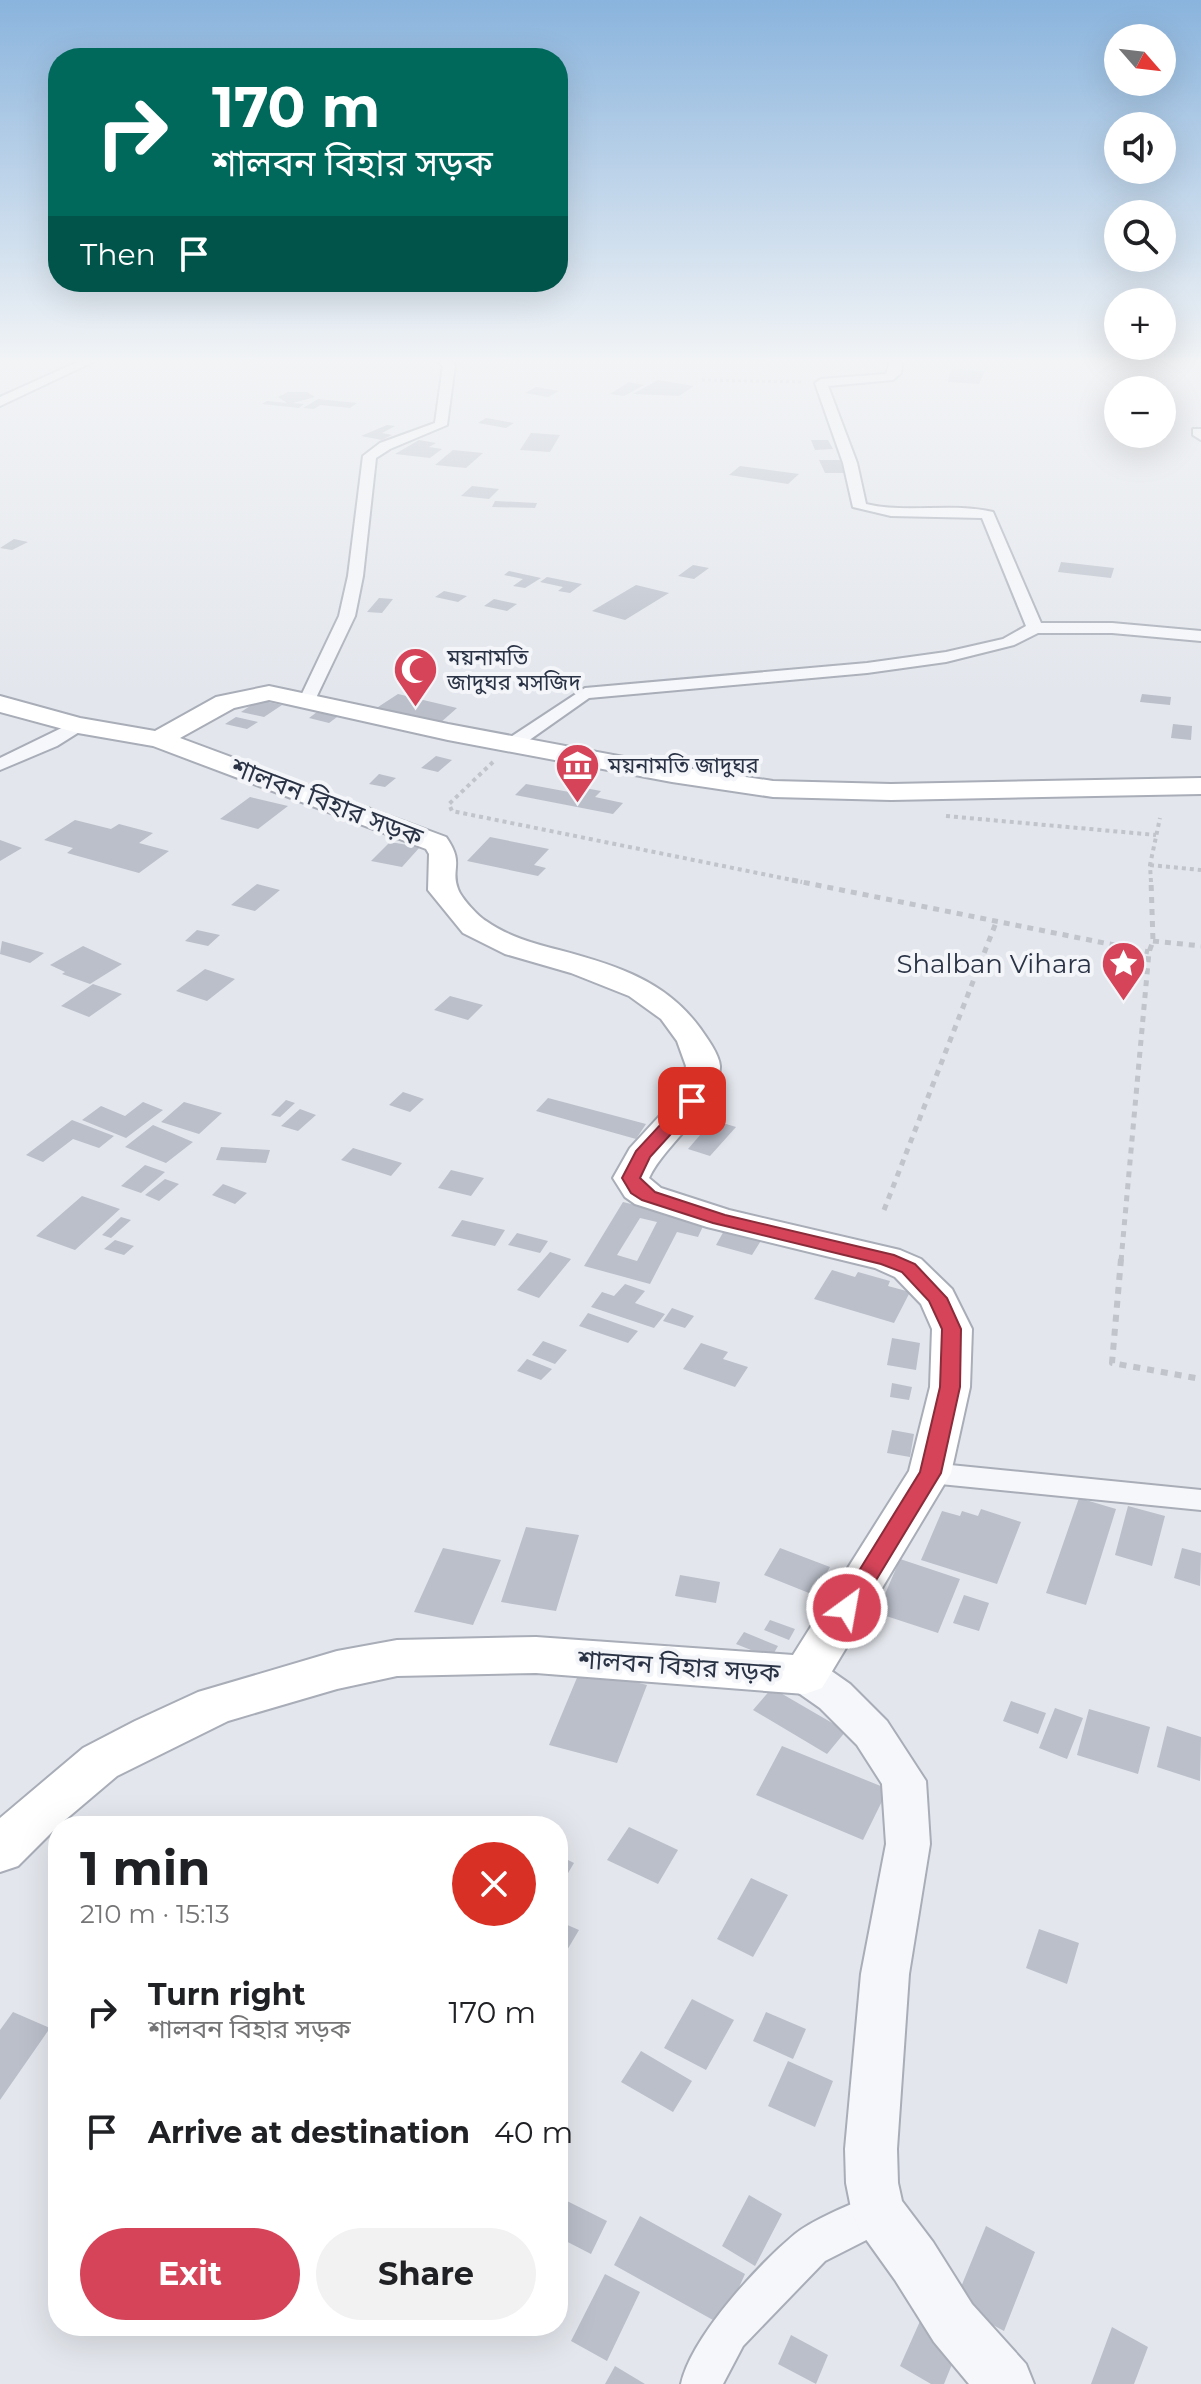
<!DOCTYPE html>
<meta charset="utf-8">
<style>
body{margin:0;font-family:Montserrat,"Noto Sans Bengali",sans-serif;background:#f2f2f2;color:#202124;height:100vh;display:flex;flex-direction:column;font-size:30px;white-space:nowrap}
*{box-sizing:border-box;margin:0}
p{font-size:26px;color:#757577}
.icon{flex:none;width:44px;height:44px;fill:none;stroke:currentColor;stroke-width:2;stroke-linecap:round;stroke-linejoin:round}
.map{position:relative;flex:1;overflow:hidden}
.sheet{position:absolute;left:48px;top:1816px;width:520px;height:520px;display:flex;flex-direction:column;background:#fff;border-radius:32px;box-shadow:0 8px 32px #0002}
.sheet>*{flex:none}
.hud{position:absolute;left:48px;top:48px;width:520px;height:244px;border-radius:32px;box-shadow:0 8px 32px #0002;background:#00695c;color:#fff;overflow:hidden}
.needle{width:52px;rotate:118deg}
.fabs{position:absolute;left:1104px;top:24px;display:grid;gap:16px}
.fabs a{display:grid;place-items:center;width:72px;height:72px;border-radius:50%;background:#fff;box-shadow:0 8px 32px #0002;font-size:40px}
.pin{position:absolute;display:grid;place-items:center;width:68px;height:68px;color:#fff;margin:-34px;border-radius:16px;box-shadow:0 4px 12px #0006}
.me{position:absolute;width:88px;margin:-44px;rotate:32deg;stroke-linejoin:round;filter:drop-shadow(0 0 6px #0008)}
.turn{display:flex;align-items:center;gap:28px;height:168px;padding:0 32px;font-size:36px}
.turn .icon{width:104px;height:104px;stroke-width:2.5}
.turn b{display:block;font-size:56px;line-height:68px}
.then{display:flex;align-items:center;height:76px;padding:0 32px;background:#0003;gap:16px;font-size:30px}
.round{display:grid;place-items:center;flex:none;width:84px;height:84px;border-radius:42px;background:#f2f2f2}
.overview{display:flex;align-items:center;justify-content:space-between;height:136px;padding:0 32px}
h1{font-size:48px;font-weight:700;line-height:60px}
.primary-button{display:flex;gap:16px;margin-top:auto;padding:16px 32px}
.primary-button a{flex:1;height:92px;border-radius:48px;background:#d54459;color:#fff;font-size:32px;font-weight:700;line-height:92px;text-align:center}
.primary-button a+a{background:#f2f2f2;color:#202124}
ul{padding:0;list-style:none}
li{display:flex;align-items:center;gap:24px;height:120px;padding:0 32px}
li div{flex:1}
li b{display:block;font-size:30px}
li em{font-style:normal}
.map>svg:first-child{display:block}
.building{fill:#babfca;fill-rule:evenodd}
.lines{fill:none;stroke-linecap:round;stroke-linejoin:round}
.minor-casing{stroke:#a8adb7;stroke-width:4}
.tertiary-casing{stroke:#a8adb7;stroke-width:4}
.secondary-casing{stroke:#a8adb7;stroke-width:4}
.path-far3{stroke:#c1c4cb;stroke-width:3;stroke-dasharray:3 3;stroke-linecap:butt}
.path-far2{stroke:#c1c4cb;stroke-width:4;stroke-dasharray:4 4;stroke-linecap:butt}
.path-far1{stroke:#c1c4cb;stroke-width:5;stroke-dasharray:6 6;stroke-linecap:butt}
.path{stroke:#c1c4cb;stroke-width:6;stroke-dasharray:7 7;stroke-linecap:butt}
.minor{fill:#f6f7fa;fill-rule:evenodd}
.tertiary{fill:#f6f7fa;fill-rule:evenodd}
.secondary{fill:#fff;fill-rule:evenodd}
.route{fill:#d54459;stroke:#8a2c3a;stroke-width:2}
.labels{text-anchor:middle;dominant-baseline:central;stroke-width:8;stroke-linejoin:round;paint-order:stroke}
.far-poi-label{font-size:22px;fill:#2a3345;stroke:#f3f5f9;text-anchor:start}
.street-label{font-size:26px;fill:#2a3345;stroke:#f3f5f9}
.poi-label{font-size:26px;fill:#2a3345;stroke:#f3f5f9;text-anchor:end}
</style>
<div class="map">
<svg width="1201" height="2384" viewBox="0 0 1201 2384">
<rect width="100%" height="100%" fill="#e3e6ec"/>
<path class="building" d="M951 369 985 371 979 384 948 382Z
M658 380 694 386 679 396 633 394Z
M629 382 644 385 624 396 610 394Z
M536 387 559 391 548 397 525 393Z
M288 392H307L315 397 293 403 304 404 299 408 262 404 267 401 287 403 278 397Z
M318 399 357 403 350 408 320 405 314 409 303 408Z
M486 418 514 423 506 428 478 423Z
M387 425 395 426 382 433 392 435 382 440 361 436Z
M531 433 560 435 550 452 520 450Z
M419 440 436 443 429 447 442 449 430 458 395 454Z
M811 440H828L833 449 815 450Z
M453 450 483 453 466 468 435 465Z
M819 460H840L846 473H825Z
M740 466 799 474 788 484 729 475Z
M472 486 499 489 489 499 461 496Z
M495 501 537 503 535 508 492 507Z
M14 539 28 542 12 550 0 548Z
M1061 562 1114 568 1111 578 1058 572Z
M693 565 709 568 694 579 678 576Z
M509 571 541 578 525 588 513 586 523 579 504 575Z
M547 577 582 584 570 593 558 591 563 587 540 582Z
M636 585 669 593 625 620 592 611Z
M444 591 467 596 458 602 435 597Z
M379 598 393 599 382 613 367 612Z
M494 599 517 604 507 611 484 606Z
M398 694 457 708 440 723 375 709Z
M1142 694 1171 697 1170 705 1140 702Z
M259 700 282 705 264 717 241 712Z
M321 709 341 714 329 723 309 718Z
M236 717 258 722 247 729 225 724Z
M1173 724 1192 726 1191 740 1171 738Z
M436 756 452 760 438 772 421 768Z
M379 774 396 778 385 787 369 784Z
M526 784 580 794 585 788 601 791 595 797 623 803 613 814 515 795Z
M250 797 288 806 258 829 220 819Z
M75 820 111 829 119 824 153 833 139 843 169 851 139 873 67 853 73 848 44 840Z
M490 837 549 849 534 865 546 868 538 876 467 861Z
M0 840 22 848 0 861Z
M390 842 420 847 402 867 371 861Z
M257 884 280 890 255 911 231 905Z
M197 930 220 935 208 946 185 941Z
M2 941 44 953 30 963 0 954Z
M83 946 122 964 90 984 62 974 65 972 50 965Z
M205 969 235 979 207 1001 176 991Z
M93 984 122 994 89 1017 61 1006Z
M450 996 483 1005 468 1020 434 1010Z
M403 1092 424 1099 410 1112 389 1105Z
M548 1098 646 1124 636 1139 536 1111Z
M286 1100 295 1103 280 1117 271 1115Z
M143 1102 163 1110 126 1138 82 1120 101 1106 125 1116Z
M184 1102 222 1113 199 1134 161 1122Z
M300 1109 316 1115 298 1131 281 1126Z
M72 1120 114 1136 99 1148 73 1139 43 1162 26 1155Z
M713 1120 736 1127 710 1156 688 1149Z
M153 1125 193 1142 166 1163 125 1147Z
M221 1147 270 1150 266 1163 216 1160Z
M353 1148 402 1163 391 1176 341 1160Z
M145 1165 165 1172 141 1193 121 1186Z
M451 1170 484 1178 471 1196 438 1188Z
M165 1179 179 1184 159 1201 145 1195Z
M223 1184 247 1193 235 1204 212 1195Z
M82 1196 120 1209 75 1250 36 1236Z
M623 1202 705 1222 698 1237 677 1232 650 1284 584 1266ZM640 1218 657 1222 637 1261 617 1255Z
M121 1217 131 1220 111 1238 102 1235Z
M462 1220 505 1230 495 1246 451 1236Z
M725 1229 762 1239 752 1255 716 1245Z
M517 1233 548 1241 540 1253 508 1245Z
M115 1240 134 1246 124 1255 104 1249Z
M550 1252 571 1259 539 1298 517 1290Z
M832 1270 855 1277 858 1272 890 1281 888 1286 910 1292 894 1323 814 1299Z
M625 1284 645 1291 635 1303 665 1314 654 1328 591 1307 602 1292 614 1296Z
M672 1308 694 1316 685 1328 663 1321Z
M588 1313 638 1331 628 1343 579 1326Z
M892 1338 920 1343 916 1370 887 1365Z
M543 1341 567 1350 555 1364 532 1355Z
M701 1343 728 1352 723 1359 748 1367 735 1387 683 1369Z
M527 1359 552 1369 541 1380 517 1371Z
M892 1383 912 1387 909 1400 890 1397Z
M892 1430 914 1434 910 1457 887 1453Z
M1079 1498 1116 1509 1086 1605 1046 1593Z
M1128 1506 1165 1516 1152 1566 1115 1555Z
M981 1509 1021 1522 997 1584 921 1560 942 1511 960 1516 962 1511 978 1516Z
M526 1527 579 1535 556 1611 501 1602Z
M443 1548 501 1560 473 1625 414 1612Z
M780 1548 830 1567 814 1595 764 1575Z
M1182 1548 1201 1553 1200 1586 1174 1578Z
M900 1559 960 1579 938 1633 877 1613Z
M680 1575 720 1582 716 1603 675 1596Z
M964 1595 989 1603 979 1631 953 1623Z
M770 1620 795 1629 789 1640 764 1630Z
M744 1632 778 1646 771 1658 736 1644Z
M581 1668 647 1685 617 1763 549 1745Z
M772 1688 846 1731 827 1754 753 1710Z
M1011 1701 1046 1713 1038 1734 1003 1721Z
M1055 1708 1083 1718 1067 1759 1039 1748Z
M1089 1709 1150 1727 1138 1774 1077 1755Z
M1167 1726 1201 1737 1200 1781 1157 1767Z
M782 1746 888 1789 863 1840 756 1795Z
M629 1827 678 1850 658 1884 607 1860Z
M558 1855 574 1863 558 1890Z
M751 1878 788 1895 753 1957 717 1939Z
M558 1921 579 1930 560 1962 558 1961Z
M1039 1929 1079 1943 1067 1984 1026 1968Z
M692 1999 734 2020 706 2070 664 2048Z
M13 2012 50 2028 0 2100V2030Z
M766 2012 806 2029 793 2059 753 2041Z
M641 2051 692 2081 673 2112 621 2082Z
M788 2061 833 2081 815 2127 768 2106Z
M749 2195 782 2214 755 2266 722 2246Z
M565 2200 607 2221 591 2254 558 2237V2211Z
M640 2216 745 2274 722 2325 614 2265Z
M986 2226 1035 2252 1004 2331 954 2304Z
M605 2274 640 2292 607 2361 571 2341Z
M921 2319 961 2342 944 2384H931L900 2366Z
M1112 2327 1148 2347 1134 2384H1091Z
M791 2335 828 2355 816 2384 778 2364Z
M615 2366 645 2384H605Z"/>
<g class="lines">
<defs>
<path id="minor" d="M82 360H97L0 406V397Z
M435 360H449L455 365 447 425 390 449 376 458 363 576 355 616 315 700 307 705 301 704 299 700 339 616 348 576 363 456 380 443 435 423 443 366Z
M891 360H903L901 373 893 380 828 386 857 463 866 504C908 514 951 502 993 512L1041 623H1112L1201 631V641L1112 633H1038L1014 645 946 662 867 673 589 698 518 748H506L503 744 506 740 585 688 867 663 946 652 1003 639 1026 626 982 518 891 516 853 507 843 463 815 383 821 379 886 374Z
M1193 429H1201V440L1193 435Z
M78 720 87 725 84 729 57 746 0 770V758Z
M930 1463 1201 1490V1510L930 1483 920 1480 916 1473 920 1466Z
M878 2193 892 2199 898 2213 892 2227 825 2261 743 2346 723 2384H681C691 2337 758 2265 795 2234 815 2218 854 2203 878 2193Z"/>
<path id="tertiary" d="M805 1658 820 1663 850 1684 887 1721 926 1781 930 1844 909 1974 897 2149 898 2183 902 2201 933 2242 972 2304 1026 2364 1034 2384H969L934 2342 895 2280 860 2231 852 2213 846 2183 845 2149 861 1974 886 1844 882 1784 857 1745 820 1708 790 1687 784 1675 790 1663Z"/>
<path id="secondary" d="M269 686 448 724 672 766 773 781 891 784 1201 778V794L891 800 773 797 672 782 448 740 269 700 234 708 180 738 446 837C465 864 450 868 458 889 461 898 478 916 486 921 507 936 535 944 559 950 615 965 665 980 700 1028 707 1038 719 1054 720 1066 721 1105 665 1143 649 1178L661 1188 729 1210 900 1250 921 1259 952 1289 972 1329 970 1387 951 1473 822 1688 805 1694 536 1673 397 1676 337 1689 228 1721 117 1776 58 1826 18 1866 0 1872V1818L83 1748 135 1721 198 1692 337 1651 397 1640 536 1637 793 1655 909 1471 930 1387 932 1329 921 1304 895 1277 875 1268 707 1227 635 1204 625 1197 613 1178 630 1148 676 1098 686 1066 677 1041 661 1019 629 996 571 973 505 954 463 933 428 890 429 854 426 849 153 746 78 733 0 712V696L80 718 155 731 216 697Z"/>
</defs>
<use href="#minor" class="minor-casing"/>
<use href="#tertiary" class="tertiary-casing"/>
<use href="#secondary" class="secondary-casing"/>
<path class="path-far3" d="M702 380 804 382"/>
<path class="path-far2" d="M493 762 449 804 452 811 802 882
M946 816 1156 835
M1150 865 1201 870
M1151 882 1150 865 1160 818"/>
<path class="path-far1" d="M792 880 1149 952
M1153 941 1201 946
M884 1210 997 920
M1121 1261 1149 952 1153 941 1151 880"/>
<path class="path" d="M1121 1259 1112 1363 1201 1379"/>
<use href="#minor" class="minor"/>
<use href="#tertiary" class="tertiary"/>
<use href="#secondary" class="secondary"/>
</g>
<linearGradient id="sky" x2="0" y2="1"><stop stop-color="#8ab4dd"/><stop offset="0.52" stop-color="#f2f4f6"/><stop offset="1" stop-color="#f2f4f6" stop-opacity="0"/></linearGradient>
<rect width="1201" height="694" fill="url(#sky)"/>
<path class="route" d="M692 1095 701 1101 650 1157 640 1178 655 1192 725 1215 894 1255 915 1264 947 1298 961 1329 960 1387 941 1473 855 1615 847 1617 839 1615 836 1608 920 1472 940 1387 942 1329 929 1301 902 1272 881 1264 713 1223 642 1200 631 1193 622 1178 636 1151 686 1097Z"/>
<defs>
<symbol id="mosque-pin" viewBox="-11 -11 22 30"><path d="M0 17L-7.5 6A9.5 9.5 0 1 1 7.5 6Z" fill="#d54459" stroke="#f3f5f9"/><path d="M3.5-4.9A6 6 0 1 0 3.5 4.9A5 5 0 1 1 3.5-4.9Z" fill="#fff"/></symbol>
<symbol id="museum-pin" viewBox="-11 -11 22 30"><path d="M0 17L-7.5 6A9.5 9.5 0 1 1 7.5 6Z" fill="#d54459" stroke="#f3f5f9"/><path d="M0-6L6-3V-2H-6V-3ZM-5-1h2V3h-2ZM-1-1h2V3h-2ZM3-1h2V3H3ZM-6 4H6V6H-6Z" fill="#fff"/></symbol>
<symbol id="sight-pin" viewBox="-11 -11 22 30"><path d="M0 17L-7.5 6A9.5 9.5 0 1 1 7.5 6Z" fill="#d54459" stroke="#f3f5f9"/><path d="M0-6L1.8-2.2L6-1.7L2.9 1.2L3.7 5.4L0 3.3L-3.7 5.4L-2.9 1.2L-6-1.7L-1.8-2.2Z" fill="#fff"/></symbol>
</defs>
<g fill-rule="evenodd">
<use href="#mosque-pin" x="390" y="644" width="51" height="69"/>
<use href="#museum-pin" x="552" y="740" width="51" height="69"/>
<use href="#sight-pin" x="1098" y="938" width="51" height="69"/>
</g>
<g class="labels">
<g class="far-poi-label">
<text x="447" y="657">ময়নামতি<tspan x="447" dy="25">জাদুঘর মসজিদ</tspan></text>
<text x="608" y="765">ময়নামতি জাদুঘর</text>
</g>
<g class="street-label">
<text transform="translate(327 802) rotate(21)">শালবন বিহার সড়ক</text>
<text transform="translate(679 1666) rotate(4)">শালবন বিহার সড়ক</text>
</g>
<g class="poi-label">
<text x="1092" y="964">Shalban Vihara</text>
</g>
</g>
</svg>
<div class="fabs">
<a><svg class="needle" viewBox="-14 -14 28 28"><path d="M0-13l5 13h-10z" fill="#e53935"/><path d="M0 13l5-13h-10z" fill="#757577"/></svg></a>
<a><svg class="icon" aria-label="sound" viewBox="0 0 24 24"><path d="M4 9h4l5-4v14l-5-4H4zM17 9q2 3 0 6"/></svg></a>
<a><svg class="icon" aria-label="search" viewBox="0 0 24 24"><circle cx="10" cy="10" r="6"/><path d="M15 15l6 6"/></svg></a>
<a>+</a>
<a>−</a>
</div>
<div class="pin" style="left:692px;top:1101px;background:#d93025"><svg class="icon" aria-label="arrive" viewBox="0 0 24 24"><path d="M6 21V4h12l-3 4 3 4H6"/></svg></div>
<svg class="me" style="left:847px;top:1608px" viewBox="-20 -20 40 40"><circle r="17" fill="#d54459" stroke="#fff" stroke-width="3"/><path d="M0-11L8 9 0 5-8 9z" fill="#fff"/></svg>
<div class="hud">
<div class="turn"><svg class="icon" aria-label="right" viewBox="0 0 24 24"><path d="M7 20v-9h11M14 6l5 5-5 5"/></svg><div><b>170 m</b>শালবন বিহার সড়ক</div></div>
<div class="then">Then<svg class="icon" aria-label="arrive" viewBox="0 0 24 24"><path d="M6 21V4h12l-3 4 3 4H6"/></svg></div>
</div>
<section class="sheet">
<div class="overview"><div><h1>1 min</h1><p>210 m · 15:13</p></div><a class="round" style="background:#d93025;color:#fff"><svg class="icon" aria-label="close" viewBox="0 0 24 24"><path d="M6 6l12 12M18 6L6 18"/></svg></a></div>
<ul>
<li><svg class="icon" aria-label="right" viewBox="0 0 24 24"><path d="M7 20v-9h11M14 6l5 5-5 5"/></svg><div><b>Turn right</b><p>শালবন বিহার সড়ক</p></div><em>170 m</em></li>
<li><svg class="icon" aria-label="arrive" viewBox="0 0 24 24"><path d="M6 21V4h12l-3 4 3 4H6"/></svg><div><b>Arrive at destination</b></div><em>40 m</em></li>
</ul>
<div class="primary-button"><a>Exit</a><a>Share</a></div>
</section>
</div>
